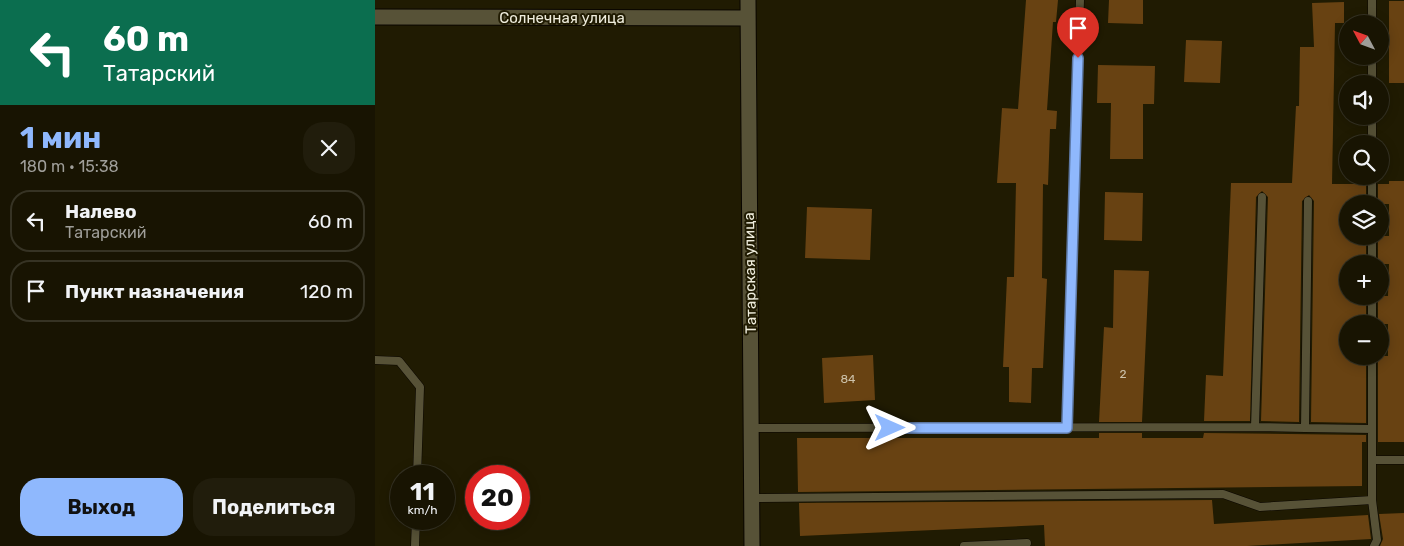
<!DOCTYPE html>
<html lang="ru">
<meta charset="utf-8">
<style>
body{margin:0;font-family:Rubik,sans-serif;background:#211d0c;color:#f1f3f6;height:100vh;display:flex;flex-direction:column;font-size:19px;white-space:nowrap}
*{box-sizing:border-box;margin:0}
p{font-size:16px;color:#9f9e99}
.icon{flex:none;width:28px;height:28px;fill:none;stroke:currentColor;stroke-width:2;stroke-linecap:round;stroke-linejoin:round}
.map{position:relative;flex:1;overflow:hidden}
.panel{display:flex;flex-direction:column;background:#181402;width:375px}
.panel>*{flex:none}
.hud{background:#0b6e4f;color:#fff;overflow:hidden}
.needle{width:32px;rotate:311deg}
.tools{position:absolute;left:964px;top:15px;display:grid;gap:10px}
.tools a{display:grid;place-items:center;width:50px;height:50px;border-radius:50%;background:#181402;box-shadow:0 2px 12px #0003,0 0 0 1px #363324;font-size:25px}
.speed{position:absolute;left:15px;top:465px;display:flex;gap:10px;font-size:25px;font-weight:700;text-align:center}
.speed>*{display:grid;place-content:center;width:65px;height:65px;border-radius:50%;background:#181402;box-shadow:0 2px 12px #0003,0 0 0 1px #363324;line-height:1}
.speed small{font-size:12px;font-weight:400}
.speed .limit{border:8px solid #d22;background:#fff;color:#111}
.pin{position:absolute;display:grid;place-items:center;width:42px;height:42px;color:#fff;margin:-51px -21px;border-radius:50% 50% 50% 0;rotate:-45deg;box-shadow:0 0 5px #0007}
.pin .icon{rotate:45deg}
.me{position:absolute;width:55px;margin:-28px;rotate:90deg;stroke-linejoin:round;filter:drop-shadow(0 0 4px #0008)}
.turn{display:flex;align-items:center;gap:18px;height:105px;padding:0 20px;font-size:22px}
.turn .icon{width:65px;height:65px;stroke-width:2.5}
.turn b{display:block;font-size:35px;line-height:42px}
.round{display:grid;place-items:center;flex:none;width:52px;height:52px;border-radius:20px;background:#211d0c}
.headline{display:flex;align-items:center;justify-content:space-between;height:85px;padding:0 20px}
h1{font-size:30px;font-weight:700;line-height:38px;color:#8fb8fd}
.button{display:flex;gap:10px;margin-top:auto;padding:10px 20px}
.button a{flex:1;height:58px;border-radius:20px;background:#8fb8fd;color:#111;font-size:20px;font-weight:700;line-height:58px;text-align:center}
.button a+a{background:#211d0c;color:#f1f3f6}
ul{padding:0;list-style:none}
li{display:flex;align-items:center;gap:15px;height:62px;margin:0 10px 8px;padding:0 10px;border:2px solid #363324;border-radius:20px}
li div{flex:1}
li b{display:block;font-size:19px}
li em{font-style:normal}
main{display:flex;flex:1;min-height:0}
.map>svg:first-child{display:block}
.building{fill:#684212}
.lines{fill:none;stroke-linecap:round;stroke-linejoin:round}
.lane-casing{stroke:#0a0600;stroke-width:9}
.street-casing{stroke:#0a0600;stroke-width:17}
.lane{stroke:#575237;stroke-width:8}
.street{stroke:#575237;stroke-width:15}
.route-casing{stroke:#5d78a4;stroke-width:12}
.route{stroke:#8fb8fd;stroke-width:9}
.labels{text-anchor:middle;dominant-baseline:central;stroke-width:4;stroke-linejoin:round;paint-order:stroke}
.number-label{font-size:12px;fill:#cdc2aa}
.street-label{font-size:15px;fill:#efeddd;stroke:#201b02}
</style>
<main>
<section class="panel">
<div class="hud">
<div class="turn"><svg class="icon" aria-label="left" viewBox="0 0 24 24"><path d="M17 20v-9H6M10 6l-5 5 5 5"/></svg><div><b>60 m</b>Татарский</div></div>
</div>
<div class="headline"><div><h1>1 мин</h1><p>180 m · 15:38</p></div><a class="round"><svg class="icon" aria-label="close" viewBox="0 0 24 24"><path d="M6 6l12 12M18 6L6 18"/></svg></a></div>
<ul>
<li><svg class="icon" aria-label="left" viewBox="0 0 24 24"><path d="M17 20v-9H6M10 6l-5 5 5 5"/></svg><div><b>Налево</b><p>Татарский</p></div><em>60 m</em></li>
<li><svg class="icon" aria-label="arrive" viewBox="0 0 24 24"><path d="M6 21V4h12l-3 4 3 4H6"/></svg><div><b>Пункт назначения</b></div><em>120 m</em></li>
</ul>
<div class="button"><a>Выход</a><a>Поделиться</a></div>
</section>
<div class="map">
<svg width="1029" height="546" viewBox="0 0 1029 546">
<rect width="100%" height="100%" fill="#201b02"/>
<path class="building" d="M651 0H683L681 22H678L672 110 682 111 681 129H675L673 185 668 184 667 278 672 279 668 368H657L656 403 634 402V367H628L632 277H639L641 183H622L627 108 643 109Z
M734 0H768V24L733 23Z
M1014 1H1029V83H1014Z
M969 2V23H960L957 184H991V204H972V236H991V264H972V296H991V324H972V356H991V423L936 422 939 201 934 195 927 201 924 422 886 421 893 197 887 191 881 197 875 421H829L831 375 848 376 856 183H917L921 106H924L925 47H939L937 3Z
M811 40 847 41 845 83 809 82Z
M723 65 780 66 779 104H768V159H735L736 103H722Z
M1014 181H1029V442H1003V356H1013V324H1003V296H1013L1014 264H1003V236H1014V204H1003V184H1014Z
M730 192 768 193 767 241 729 240Z
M432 207 497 209 495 260 430 258Z
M739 270 774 271 767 422H724L729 327 738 328Z
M498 355 500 400 449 403 447 358Z
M724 433H767V438H828L829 433 991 435V442H987V486L423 492 422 438H724Z
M837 500 839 524 993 515 996 539 872 546H670L669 525 425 536 424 503Z
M1029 513V546H1005L1008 539 1004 514Z"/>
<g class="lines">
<defs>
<path id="lane" d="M997 24V0
M997 84V56
M997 144V116
M887 197 880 427 930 428
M933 201 930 428 997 429
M997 204V176
M997 264V236
M997 324V296
M0 360 24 361 45 387 42 476
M377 428 880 427
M692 428 705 0
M997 460H1029
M377 498 848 494 885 507 997 500V356
M997 500 1002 540 999 546
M40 546 41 519
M589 546 652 543"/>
<path id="street" d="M373 0 377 546
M0 17 373 18"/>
</defs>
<use href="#lane" class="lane-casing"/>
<use href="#street" class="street-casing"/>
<use href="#lane" class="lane"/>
<use href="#street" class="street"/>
</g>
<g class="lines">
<defs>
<path id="route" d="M515 428H692L703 58"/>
</defs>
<use href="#route" class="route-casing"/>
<use href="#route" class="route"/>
</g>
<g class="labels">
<g class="number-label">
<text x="748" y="374">2</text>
<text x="473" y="379">84</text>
</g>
<g class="street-label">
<text x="187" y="18">Солнечная улица</text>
<text transform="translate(375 273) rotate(-91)">Татарская улица</text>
</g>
</g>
</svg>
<div class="tools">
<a><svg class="needle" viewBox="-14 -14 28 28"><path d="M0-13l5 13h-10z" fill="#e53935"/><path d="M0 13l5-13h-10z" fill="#9f9e99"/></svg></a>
<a><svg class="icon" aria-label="sound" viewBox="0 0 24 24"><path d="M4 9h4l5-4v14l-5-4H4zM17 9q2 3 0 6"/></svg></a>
<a><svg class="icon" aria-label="search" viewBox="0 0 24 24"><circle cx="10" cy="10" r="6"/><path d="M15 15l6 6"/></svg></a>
<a><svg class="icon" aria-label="layers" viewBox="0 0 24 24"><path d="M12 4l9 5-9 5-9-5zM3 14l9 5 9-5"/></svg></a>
<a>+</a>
<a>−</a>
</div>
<div class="speed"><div>11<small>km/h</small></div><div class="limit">20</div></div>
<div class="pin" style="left:703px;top:58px;background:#d93025"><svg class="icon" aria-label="arrive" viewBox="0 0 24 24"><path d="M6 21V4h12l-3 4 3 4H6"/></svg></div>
<svg class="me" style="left:515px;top:428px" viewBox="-20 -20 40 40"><path d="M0-17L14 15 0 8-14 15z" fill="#8fb8fd" stroke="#fff" stroke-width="4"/></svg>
</div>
</main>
